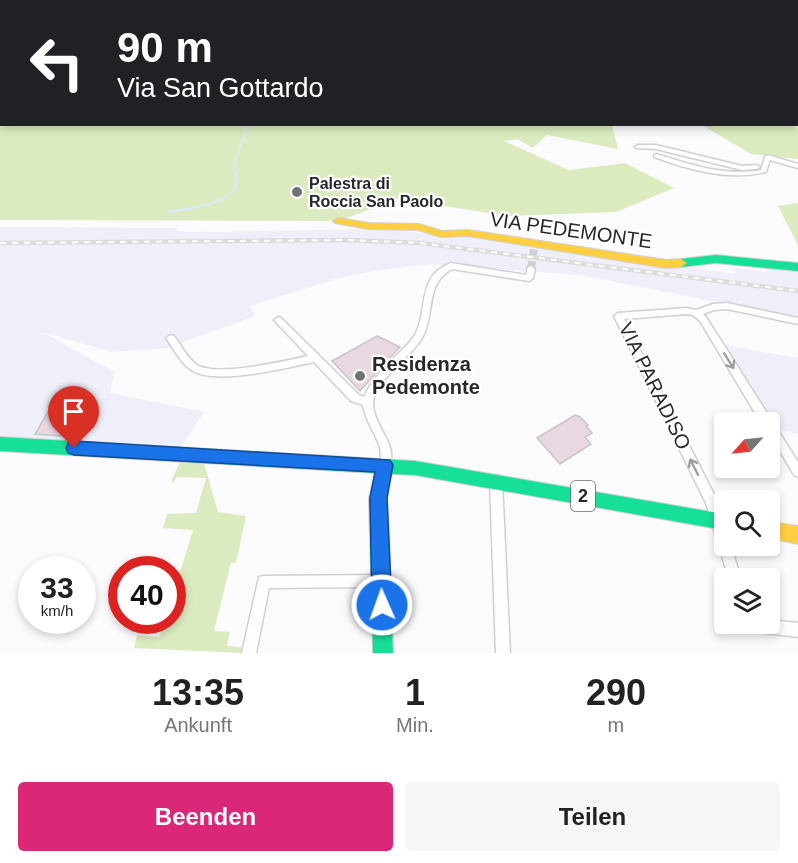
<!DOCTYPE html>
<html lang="de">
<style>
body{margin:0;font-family:Arial,sans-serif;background:#f6f6f6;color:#222;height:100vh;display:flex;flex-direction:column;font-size:22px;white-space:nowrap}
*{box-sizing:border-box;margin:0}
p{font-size:20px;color:#767676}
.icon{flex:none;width:33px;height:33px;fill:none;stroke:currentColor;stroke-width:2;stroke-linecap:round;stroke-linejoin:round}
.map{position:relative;height:653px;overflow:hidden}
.details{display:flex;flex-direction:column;background:#fff;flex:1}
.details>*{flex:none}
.banner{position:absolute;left:0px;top:0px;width:798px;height:126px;box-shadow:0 3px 9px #0003;background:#202124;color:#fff;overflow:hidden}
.needle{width:39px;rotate:243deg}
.buttons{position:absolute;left:714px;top:412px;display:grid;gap:12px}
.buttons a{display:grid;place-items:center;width:66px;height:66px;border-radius:6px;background:#fff;box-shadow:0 3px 9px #0003;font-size:30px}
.speed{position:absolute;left:18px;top:556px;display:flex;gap:12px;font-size:30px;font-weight:700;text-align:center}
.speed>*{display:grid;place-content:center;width:78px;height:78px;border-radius:50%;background:#fff;box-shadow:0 3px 9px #0003;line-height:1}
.speed small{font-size:15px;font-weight:400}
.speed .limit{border:9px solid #d22;background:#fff;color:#111}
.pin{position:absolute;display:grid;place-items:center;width:51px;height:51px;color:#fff;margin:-62px -26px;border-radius:50% 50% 50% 0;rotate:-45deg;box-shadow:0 0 6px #0007}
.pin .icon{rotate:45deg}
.me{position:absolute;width:66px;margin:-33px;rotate:358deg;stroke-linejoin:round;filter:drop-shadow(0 0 4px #0008)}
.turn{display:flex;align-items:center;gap:21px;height:126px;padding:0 18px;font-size:27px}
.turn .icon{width:78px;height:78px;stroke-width:2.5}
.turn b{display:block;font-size:42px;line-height:51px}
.eta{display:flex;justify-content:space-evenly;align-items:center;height:102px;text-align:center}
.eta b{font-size:36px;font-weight:800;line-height:42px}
.cta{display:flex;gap:12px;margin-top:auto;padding:12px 18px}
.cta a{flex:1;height:69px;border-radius:6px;background:#db2777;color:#fff;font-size:24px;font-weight:800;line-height:69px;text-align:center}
.cta a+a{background:#f6f6f6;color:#222}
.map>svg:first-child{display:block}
.built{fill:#eeeff8}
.green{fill:#dcebbf}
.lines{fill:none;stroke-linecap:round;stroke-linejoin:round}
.stream-far1{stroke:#d5ebfc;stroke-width:1.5}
.stream{stroke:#d5ebfc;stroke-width:2}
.building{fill:#e9d8e1;stroke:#c7c5c7;stroke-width:1.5}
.street-tunnel{stroke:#d1d1d3;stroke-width:8;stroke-dasharray:8 4;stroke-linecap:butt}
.street-casing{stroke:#d0d0d2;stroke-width:3}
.fast-casing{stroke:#d0d0d2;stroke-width:2}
.slow-casing{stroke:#d0d0d2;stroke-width:2}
.street{fill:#fefeff;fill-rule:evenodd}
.fast{fill:#16e098;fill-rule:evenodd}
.slow{fill:#ffcf43;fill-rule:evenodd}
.rail-casing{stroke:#dcdcdd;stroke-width:4.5}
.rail{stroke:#fff;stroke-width:2;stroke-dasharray:6;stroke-linecap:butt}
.oneway{stroke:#9d9e9f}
.route{fill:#1a73e8;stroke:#114b97;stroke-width:1.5}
.poi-dot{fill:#717274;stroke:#fff;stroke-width:2}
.labels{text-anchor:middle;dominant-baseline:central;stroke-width:4.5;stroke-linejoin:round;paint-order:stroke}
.far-poi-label{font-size:16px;font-weight:bold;fill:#27282a;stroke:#fff;text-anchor:start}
.shield{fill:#fff;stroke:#68686a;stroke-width:1.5}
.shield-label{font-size:18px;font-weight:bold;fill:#27282a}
.street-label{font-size:20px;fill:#27282a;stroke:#fff}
.poi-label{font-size:20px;font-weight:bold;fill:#27282a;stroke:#fff;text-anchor:start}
</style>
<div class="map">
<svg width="798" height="653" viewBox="0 0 798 653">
<rect width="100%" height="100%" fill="#fbfbfd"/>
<path class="built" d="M0 227 177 228 176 231 194 232 386 229 436 235 486 237 735 274V268L766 272 765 264 798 267V318L580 275 432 264 373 271 339 278 250 306 255 316 167 348 112 352 42 332 114 372 110 393 204 412 176 454 0 444Z
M724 345 798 358V434L776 429Z"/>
<path class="green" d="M0 0H798V33L796 2H2V124L612 125 618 149 547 135 533 148 517 139 504 141 569 170 625 163 674 188 616 212 509 216 397 199 339 221 0 220Z
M702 125H794L798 130V159L751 154Z
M798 203V245L778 206Z
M180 462 204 463 218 512 246 516 236 563H231L214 631 230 632 227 646 244 647 243 653 134 648 137 635 159 637 165 621H172L175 592 173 591V571L180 572 193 530 163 528 167 514 196 513 206 478 177 477 172 484V479Z"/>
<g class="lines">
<path class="stream-far1" d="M353 2 355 0
M236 176 234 165 248 124"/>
<path class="stream" d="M168 212C190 208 222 207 236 187L235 174"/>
</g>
<path class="building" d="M377 336 400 347 360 391 332 361Z
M56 398 94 400 74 437 35 434Z
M575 415 580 417 588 425 586 426 592 433 585 437 591 444 560 464 537 438Z"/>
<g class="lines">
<path class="street-tunnel" d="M531 269 534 248"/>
<defs>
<path id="street" d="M796 78H798V82H796Z
M796 94H798V98H796Z
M638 145H656L742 166 757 165 760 167 757 169 742 170 656 149 636 148 635 147Z
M656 154C690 164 725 177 761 170L765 157 768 155 798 164V168L770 160 766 172C728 181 690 170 654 157V155Z
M451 263 526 275 528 267 531 266 535 269 533 278 529 281 452 269C424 284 436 314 422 338 411 357 374 382 373 403 373 427 399 443 389 468L385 470 381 468C379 462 382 455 380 448 376 433 365 421 363 405L351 401 314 362C286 368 217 385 193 371 181 364 174 349 166 338L171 335 174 336C181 345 187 358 197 365 216 377 286 361 308 356L274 320 278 317 281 318 359 395 364 397C371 381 383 369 396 356 402 350 410 343 415 335 429 309 416 276 451 263Z
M727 303 798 318V324L727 309 714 310 703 314 706 317 798 462V477L794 475 770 434V423H761L700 321 693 315 687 314 624 319 718 502 724 526V546H731L741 579H729L706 503 614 316 618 313 687 308 696 310 713 304Z
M496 475 500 476 502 480 510 653H496L490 480 492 476Z
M381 575 385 577 387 581 385 585 381 587 269 588 256 653H242L259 577 264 576Z
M770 620 798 623V637L749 631 744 629 742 624H770Z"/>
<path id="fast" d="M716 255 798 263V271L716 263 681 267 675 263 681 259Z
M0 437 415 461 724 514V530L415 475 391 474 387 498 393 653H373L369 498 375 473 0 451Z"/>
<path id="slow" d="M339 218 369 223 419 224 442 231 468 230 666 260 681 259 687 263 681 267 666 268 468 236 441 237 418 230 369 229 335 223 333 221Z
M770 522 798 526V544L770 538Z"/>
</defs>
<use href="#street" class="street-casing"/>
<use href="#fast" class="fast-casing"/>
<use href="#slow" class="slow-casing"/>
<use href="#street" class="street"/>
<use href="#fast" class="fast"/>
<use href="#slow" class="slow"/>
<defs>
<path id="rail" d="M0 243 346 240 420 243 798 291"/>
</defs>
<use href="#rail" class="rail-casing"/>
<use href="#rail" class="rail"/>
</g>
<defs><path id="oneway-shaft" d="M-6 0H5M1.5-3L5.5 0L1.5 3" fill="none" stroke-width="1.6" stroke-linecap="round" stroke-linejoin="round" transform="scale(1.5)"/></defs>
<g class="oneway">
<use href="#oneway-shaft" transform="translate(729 361) rotate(58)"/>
<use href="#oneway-shaft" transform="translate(694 467) rotate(-117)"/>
</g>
<path class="route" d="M74 441 390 460 393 465 387 498 392 605 389 612 382 615 375 612 372 605 370 498 375 472 74 455 68 453 66 448 68 443Z"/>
<g class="poi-dot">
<circle cx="297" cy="192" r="6"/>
<circle cx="360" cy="376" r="6"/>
</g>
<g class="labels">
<g class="far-poi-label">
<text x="309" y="183">Palestra di<tspan x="309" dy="18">Roccia San Paolo</tspan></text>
</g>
<rect class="shield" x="571" y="481" width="24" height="30" rx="4.5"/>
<g class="shield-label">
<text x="583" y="496">2</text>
</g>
<g class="street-label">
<text transform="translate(571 230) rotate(8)">VIA PEDEMONTE</text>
<text transform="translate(655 386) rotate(64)">VIA PARADISO</text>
</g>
<g class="poi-label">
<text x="372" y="364">Residenza<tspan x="372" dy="23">Pedemonte</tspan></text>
</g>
</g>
</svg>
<div class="buttons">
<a><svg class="needle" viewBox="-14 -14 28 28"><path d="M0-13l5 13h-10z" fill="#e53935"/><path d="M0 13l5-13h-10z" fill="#767676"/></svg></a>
<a><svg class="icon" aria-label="search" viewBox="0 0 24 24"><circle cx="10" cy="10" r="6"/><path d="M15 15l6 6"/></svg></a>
<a><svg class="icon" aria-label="layers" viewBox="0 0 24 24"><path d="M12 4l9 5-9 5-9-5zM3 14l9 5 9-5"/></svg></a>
</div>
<div class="speed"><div>33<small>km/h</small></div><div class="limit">40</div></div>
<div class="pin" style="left:74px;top:448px;background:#d93025"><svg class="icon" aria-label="arrive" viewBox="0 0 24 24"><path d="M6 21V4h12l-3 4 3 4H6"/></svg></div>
<svg class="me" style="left:382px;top:605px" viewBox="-20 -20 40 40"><circle r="17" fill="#1a73e8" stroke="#fff" stroke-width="3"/><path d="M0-11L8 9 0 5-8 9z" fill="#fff"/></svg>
<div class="banner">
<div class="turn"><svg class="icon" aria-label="left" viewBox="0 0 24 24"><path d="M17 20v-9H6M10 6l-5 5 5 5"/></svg><div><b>90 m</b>Via San Gottardo</div></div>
</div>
</div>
<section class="details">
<div class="eta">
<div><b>13:35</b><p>Ankunft</p></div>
<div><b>1</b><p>Min.</p></div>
<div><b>290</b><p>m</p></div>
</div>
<div class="cta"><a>Beenden</a><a>Teilen</a></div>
</section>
